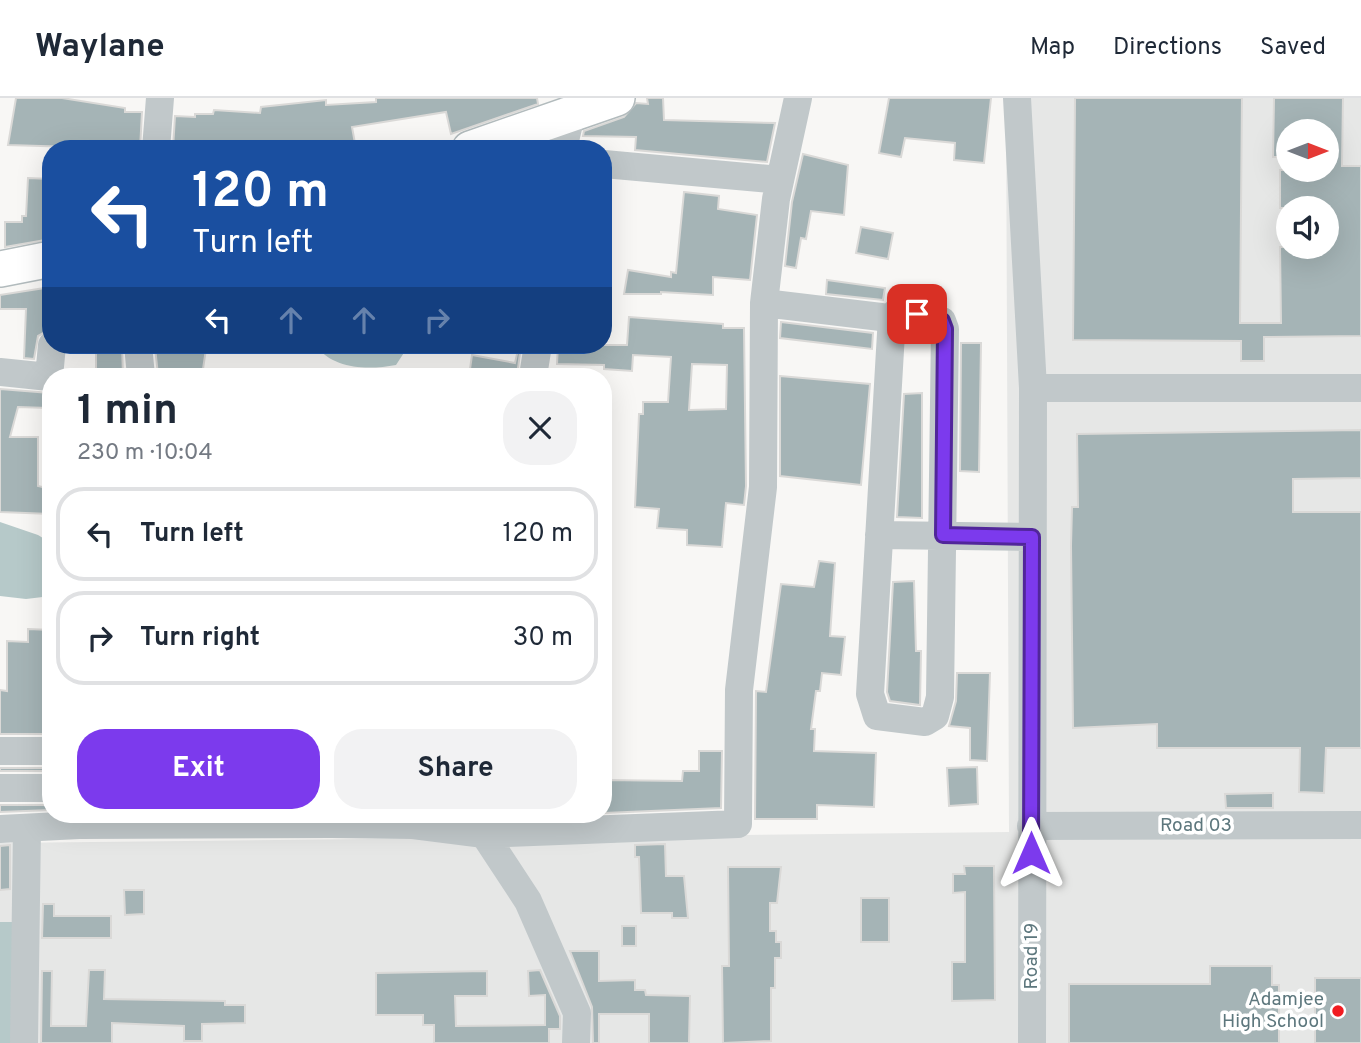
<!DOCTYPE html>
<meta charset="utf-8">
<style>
body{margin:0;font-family:Overpass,sans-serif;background:#f2f2f3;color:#1f2937;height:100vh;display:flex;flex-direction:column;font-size:26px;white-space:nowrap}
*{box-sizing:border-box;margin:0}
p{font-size:23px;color:#747a83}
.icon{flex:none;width:38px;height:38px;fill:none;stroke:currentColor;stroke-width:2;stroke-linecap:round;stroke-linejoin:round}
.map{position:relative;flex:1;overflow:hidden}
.side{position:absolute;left:42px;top:270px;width:570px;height:455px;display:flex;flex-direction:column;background:#fff;border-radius:28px;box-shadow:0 7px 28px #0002}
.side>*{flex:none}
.top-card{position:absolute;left:42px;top:42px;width:570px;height:214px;border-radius:28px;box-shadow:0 7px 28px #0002;background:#1a4fa0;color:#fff;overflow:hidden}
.needle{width:46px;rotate:90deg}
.tools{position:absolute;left:1276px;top:21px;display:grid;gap:14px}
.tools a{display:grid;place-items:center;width:63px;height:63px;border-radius:50%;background:#fff;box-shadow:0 7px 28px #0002;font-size:35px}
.pin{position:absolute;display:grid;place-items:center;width:60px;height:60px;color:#fff;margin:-30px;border-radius:14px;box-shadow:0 4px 10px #0006}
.me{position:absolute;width:77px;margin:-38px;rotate:0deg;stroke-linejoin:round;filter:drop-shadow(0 0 5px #0008)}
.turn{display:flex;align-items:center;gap:24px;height:147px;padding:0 35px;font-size:32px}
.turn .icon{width:91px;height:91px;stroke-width:2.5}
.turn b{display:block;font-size:49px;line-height:60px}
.lanes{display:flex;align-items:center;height:66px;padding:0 35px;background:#0003;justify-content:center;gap:35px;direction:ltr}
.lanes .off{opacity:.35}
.round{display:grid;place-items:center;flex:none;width:74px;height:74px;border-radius:28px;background:#f2f2f3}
.summary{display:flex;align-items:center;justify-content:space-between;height:119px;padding:0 35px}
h1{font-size:42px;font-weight:700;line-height:52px}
.button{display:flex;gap:14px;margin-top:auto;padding:14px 35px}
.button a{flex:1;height:80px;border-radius:28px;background:#7c3aed;color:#fff;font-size:28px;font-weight:700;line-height:80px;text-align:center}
.button a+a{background:#f2f2f3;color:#1f2937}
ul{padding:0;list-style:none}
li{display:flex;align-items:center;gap:21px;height:94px;margin:0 14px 10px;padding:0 21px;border:4px solid #e0e1e3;border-radius:28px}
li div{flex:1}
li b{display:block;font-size:26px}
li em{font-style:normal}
header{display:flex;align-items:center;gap:42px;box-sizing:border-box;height:98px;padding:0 35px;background:#fff;border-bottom:2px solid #e0e1e3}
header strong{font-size:33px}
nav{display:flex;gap:38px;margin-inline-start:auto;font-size:24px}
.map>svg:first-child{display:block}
.built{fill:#e6e7e6;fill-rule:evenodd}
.water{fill:#b6c9c9}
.building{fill:#a5b4b6;stroke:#dad9d7;stroke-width:2;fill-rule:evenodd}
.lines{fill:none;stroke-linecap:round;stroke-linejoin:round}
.major-casing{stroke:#b2bbbd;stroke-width:38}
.minor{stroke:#c1c8ca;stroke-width:28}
.major{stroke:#fff;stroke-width:35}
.route-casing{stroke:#51269a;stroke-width:18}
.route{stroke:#7c3aed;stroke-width:12}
.poi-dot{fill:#f11c21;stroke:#fff;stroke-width:2.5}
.labels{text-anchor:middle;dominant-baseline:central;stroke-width:7;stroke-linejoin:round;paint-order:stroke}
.street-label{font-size:19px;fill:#5d777d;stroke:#fff}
.poi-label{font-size:19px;fill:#5d777d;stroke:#fff;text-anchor:end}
</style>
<header>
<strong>Waylane</strong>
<nav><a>Map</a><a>Directions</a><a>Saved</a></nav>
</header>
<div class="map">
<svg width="1361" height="945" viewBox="0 0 1361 945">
<rect width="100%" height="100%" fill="#f8f7f5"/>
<path class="built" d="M1006 0H1361V945H0V745L1009 734ZM1288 33H1326V72H1288ZM1288 110H1326V149H1288Z"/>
<path class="water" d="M315 247H409L396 267C368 272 334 272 315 247Z
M0 424 38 437 51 445V498L26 501 0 498Z
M0 824H13L14 945H0Z"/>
<path class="building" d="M16 0H62L125 10V14H142L140 51 8 47Z
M376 0H537L538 6 451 36 446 14 352 29 356 51H173L175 18 195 19V16H213L214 12 260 15 261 9 326 2V7L376 4Z
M647 0H663L664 22 775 25 767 64 635 52 636 39 583 38 584 33 624 19 636 5 648 6Z
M889 0H991L984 65 954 62 955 45 905 40 901 59 879 55Z
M1075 0H1242L1240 225H1281L1280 149H1326V110H1280V72H1326V33H1288V59H1273L1274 0H1343L1342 68H1361V238L1264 239V263H1241V243L1073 242Z
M803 56 848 67 844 117 811 113 806 141 801 140 796 170 785 168 792 104Z
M28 80 51 81V141L5 149V124H22V118H26Z
M684 94 719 98 718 111 757 117 750 182 713 179V197L661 194V196H624L628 172 671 179V174L676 175Z
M861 129 893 135 888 161 856 155Z
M827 182 885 190 883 202 826 196Z
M51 189V231L38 238 34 261 24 260 26 211H0V197Z
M629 219 723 226V230H744L746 388 744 407 726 405 722 449 687 447V432L657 430 659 411 635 409 639 316H643V304H668L671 259 633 257 632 273 604 271V267L557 266 558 247H627ZM692 266 727 267 726 311 689 312Z
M781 224 873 235 872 251 780 240Z
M961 245H981L979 374 960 373Z
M96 247H122L123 278H96Z
M519 247H521L517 278H469L472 257 515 265Z
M155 249 206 251 202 278 158 277Z
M780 278 870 286 861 387 780 378Z
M0 291 50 295 49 310 18 309 10 339H38V388L51 391V416L0 414Z
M922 295V420L897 419 904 296Z
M1361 332V380L1293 381V414H1361V650H1326L1324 695 1299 694 1300 650H1157V626L1073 630 1071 448 1072 409H1078L1077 336Z
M819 463 835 465 830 538 845 539 841 577 822 575 820 593H816L811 631H815L814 653 876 655 874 709 817 707V721H755L756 593 766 594 781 486 814 489Z
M914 483 916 553H921L920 607 890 603 887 594 893 484Z
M28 531 51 532 47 636H0V592L7 593V543L28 544Z
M957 575H990L987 663 970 662V630L949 628 956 603Z
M699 653H722L721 710 604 715V682L682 683 683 673H699Z
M977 669 978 706 949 708 947 670Z
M0 670H51V673H0Z
M1273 695V710H1226L1225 696Z
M0 707H51V712L0 714Z
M665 746 666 778H684L688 820H672V815H641L639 759H635V747Z
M10 747V791L0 792V748Z
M964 768H994L995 902 952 903V864H965V794L953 795V776H965Z
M728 769H781L777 805H770V833H776V844H781V860H775V890H771V943L723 945 722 868H729Z
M124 792H144V816L125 817Z
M861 800H889V844H861Z
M43 806H54V818H111V840H42Z
M622 828H636V848H622Z
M570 853H599V883L635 882V892H645L646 897 690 898 689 945H649V916H599V945H593L592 909Z
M1210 868H1272V887H1279V945H1069V886H1210Z
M89 872H105L104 901 225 903V907H245V925L202 926V943H184V928L112 925V945H41L42 873H52L51 928H86Z
M540 872 560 918V931H549V945H434V927H423V917H376V875L487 873V898H455L456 928 545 927V897L529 898 528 873Z
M1315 880H1361V945H1315Z"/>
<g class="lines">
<defs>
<path id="major" d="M470 51 617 0
M0 171 51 161"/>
</defs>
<use href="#major" class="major-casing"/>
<path class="minor" d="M1017 0 1033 290 1032 945
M156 51 160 0
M563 51 575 0
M604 66 780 82
M764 205 881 219
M898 213 942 223 945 231 940 599 935 618 925 624 877 618 870 596 892 218Z
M138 247 141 278
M0 274 49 279 52 247
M533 278 538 247
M1033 290H1361
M879 437 1032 439
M0 653H51
M0 690H51
M1031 728 1361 727
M0 731 79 727 331 726 413 727 484 736
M24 945 27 730
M576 945 577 915 528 803 484 736 738 726 739 592 763 389 764 205 776 101 798 0"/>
<use href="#major" class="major"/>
</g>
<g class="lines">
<defs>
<path id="route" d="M917 216 942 223 945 231 943 437 1032 439 1031 755"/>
</defs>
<use href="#route" class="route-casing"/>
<use href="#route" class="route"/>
</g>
<circle class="poi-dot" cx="1338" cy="913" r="7"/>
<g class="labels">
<g class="street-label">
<text x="1196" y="728">Road 03</text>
<text transform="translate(1032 858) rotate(-90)">Road 19</text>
</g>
<g class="poi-label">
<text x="1324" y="902">Adamjee<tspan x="1324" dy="22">High School</tspan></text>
</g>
</g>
</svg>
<div class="tools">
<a><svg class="needle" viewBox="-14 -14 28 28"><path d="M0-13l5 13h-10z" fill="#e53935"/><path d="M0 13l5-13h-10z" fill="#747a83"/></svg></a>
<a><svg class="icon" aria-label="sound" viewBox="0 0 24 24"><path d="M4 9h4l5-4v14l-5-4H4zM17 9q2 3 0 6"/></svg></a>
</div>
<div class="pin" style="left:917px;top:216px;background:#d93025"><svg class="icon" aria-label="arrive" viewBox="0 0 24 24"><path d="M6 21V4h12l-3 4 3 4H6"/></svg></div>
<svg class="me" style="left:1031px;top:755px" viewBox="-20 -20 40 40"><path d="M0-17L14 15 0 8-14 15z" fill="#7c3aed" stroke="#fff" stroke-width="4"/></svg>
<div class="top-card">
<div class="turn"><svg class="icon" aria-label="left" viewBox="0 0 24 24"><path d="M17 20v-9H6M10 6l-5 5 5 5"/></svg><div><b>120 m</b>Turn left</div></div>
<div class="lanes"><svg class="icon" aria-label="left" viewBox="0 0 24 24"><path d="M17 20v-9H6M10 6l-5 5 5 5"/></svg><svg class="icon off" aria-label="ahead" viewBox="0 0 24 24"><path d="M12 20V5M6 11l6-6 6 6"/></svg><svg class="icon off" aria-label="ahead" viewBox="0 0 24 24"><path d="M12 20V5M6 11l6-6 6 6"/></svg><svg class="icon off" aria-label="right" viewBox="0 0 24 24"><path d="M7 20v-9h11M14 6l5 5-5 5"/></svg></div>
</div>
<section class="side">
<div class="summary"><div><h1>1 min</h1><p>230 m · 10:04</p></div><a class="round"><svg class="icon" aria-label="close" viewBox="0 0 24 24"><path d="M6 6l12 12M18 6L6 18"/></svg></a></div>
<ul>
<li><svg class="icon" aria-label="left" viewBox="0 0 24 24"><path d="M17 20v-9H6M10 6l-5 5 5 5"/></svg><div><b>Turn left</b></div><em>120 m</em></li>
<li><svg class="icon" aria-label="right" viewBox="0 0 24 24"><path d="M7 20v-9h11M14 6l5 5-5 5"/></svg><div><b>Turn right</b></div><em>30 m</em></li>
</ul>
<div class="button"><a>Exit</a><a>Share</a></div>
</section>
</div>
